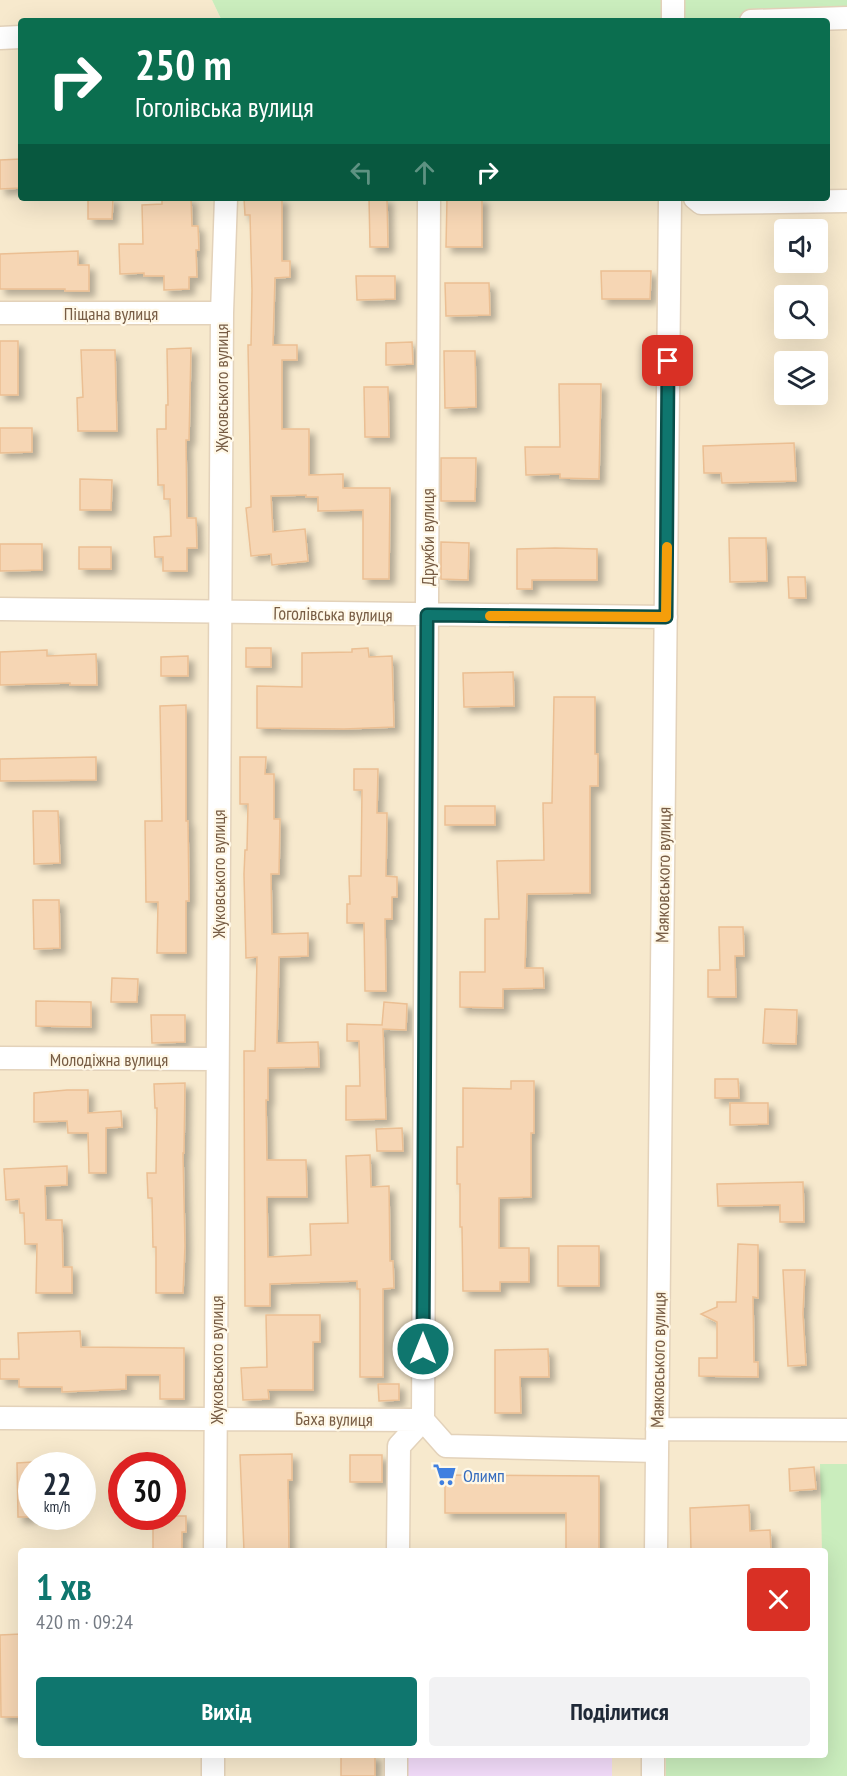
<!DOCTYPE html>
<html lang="uk">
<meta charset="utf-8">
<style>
body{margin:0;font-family:"PT Sans Narrow",sans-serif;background:#f2f2f3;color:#1f2937;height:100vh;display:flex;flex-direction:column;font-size:22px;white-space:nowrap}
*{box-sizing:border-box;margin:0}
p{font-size:20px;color:#747a83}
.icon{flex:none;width:33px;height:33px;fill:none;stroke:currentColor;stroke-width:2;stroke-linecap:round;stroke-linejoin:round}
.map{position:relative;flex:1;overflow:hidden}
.side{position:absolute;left:18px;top:1548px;width:810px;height:210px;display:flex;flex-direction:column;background:#fff;border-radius:6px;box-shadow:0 6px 24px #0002}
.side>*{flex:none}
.top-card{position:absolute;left:18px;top:18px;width:812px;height:183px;border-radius:6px;box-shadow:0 6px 24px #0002;background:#0b6e4f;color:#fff;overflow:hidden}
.buttons{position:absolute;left:774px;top:219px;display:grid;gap:12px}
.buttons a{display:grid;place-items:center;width:54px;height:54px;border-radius:6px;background:#fff;box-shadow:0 6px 24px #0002;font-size:30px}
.speed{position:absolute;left:18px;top:1452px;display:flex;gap:12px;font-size:30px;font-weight:700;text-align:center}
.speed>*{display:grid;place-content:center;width:78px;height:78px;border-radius:50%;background:#fff;box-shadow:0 6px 24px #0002;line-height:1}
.speed small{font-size:15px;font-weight:400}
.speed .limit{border:9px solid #d22;background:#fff;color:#111}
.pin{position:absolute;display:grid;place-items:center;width:51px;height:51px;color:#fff;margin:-26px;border-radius:12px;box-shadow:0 3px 9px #0006}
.me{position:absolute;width:66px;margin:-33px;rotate:0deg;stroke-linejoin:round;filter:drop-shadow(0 0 4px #0008)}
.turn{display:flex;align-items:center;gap:21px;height:126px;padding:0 18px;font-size:27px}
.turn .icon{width:78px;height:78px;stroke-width:2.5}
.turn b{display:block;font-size:42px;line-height:51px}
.lanes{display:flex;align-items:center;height:57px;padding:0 18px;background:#0003;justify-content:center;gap:30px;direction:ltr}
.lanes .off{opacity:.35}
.round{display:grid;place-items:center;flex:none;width:63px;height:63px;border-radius:6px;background:#f2f2f3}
.head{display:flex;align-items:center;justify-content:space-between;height:102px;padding:0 18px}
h1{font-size:36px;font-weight:700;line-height:45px;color:#0f766e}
.primary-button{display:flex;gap:12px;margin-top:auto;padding:12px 18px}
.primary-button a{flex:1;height:69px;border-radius:6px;background:#0f766e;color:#fff;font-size:24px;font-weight:700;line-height:69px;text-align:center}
.primary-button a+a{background:#f2f2f3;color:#1f2937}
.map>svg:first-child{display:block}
.residential{fill:#f7e9cd;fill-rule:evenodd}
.education{fill:#f3dcfa}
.green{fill:#caedbd}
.building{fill:#f6d6b4;stroke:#ebbf93;stroke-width:1.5;filter:url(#shadow)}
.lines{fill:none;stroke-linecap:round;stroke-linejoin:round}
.minor-casing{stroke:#e3d2ba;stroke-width:25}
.minor{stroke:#fff;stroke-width:22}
.route-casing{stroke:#0a4d48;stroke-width:15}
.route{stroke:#0f766e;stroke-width:10}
.slow{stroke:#f59e0b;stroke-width:10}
.labels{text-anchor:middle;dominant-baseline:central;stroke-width:4.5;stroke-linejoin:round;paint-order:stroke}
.street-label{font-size:18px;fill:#775c44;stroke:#fff8e7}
.shop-label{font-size:18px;fill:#366cbe;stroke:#fff8e7;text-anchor:start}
</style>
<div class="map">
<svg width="847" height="1776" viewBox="0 0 847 1776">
<defs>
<filter id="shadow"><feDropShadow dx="5.5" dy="5.5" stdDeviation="3" flood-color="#0004"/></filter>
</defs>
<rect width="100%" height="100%" fill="#fef6df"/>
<path class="residential" d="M0 0H212L222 21H21V198H826V21L847 17V1776H0ZM784 230H818V262H784ZM784 296H818V328H784ZM784 362H818V394H784ZM32 1466H82V1516H32ZM122 1466H172V1516H122ZM21 1551H825V1755H21Z"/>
<path class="education" d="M400 1755H612V1776H401Z"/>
<path class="green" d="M212 0H669V21H222Z
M675 0H847V14L675 20Z
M820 1464H847V1776H666V1755H825V1551H822Z"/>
<path class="building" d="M21 159V188L0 189V160Z
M88 198H113L112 219H88Z
M162 198H191L192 226H198L199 250H196L197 277H189V289L164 290V276H144V273L120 274 119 244H143L142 205 162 204Z
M244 198H282V261H290V277L275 278 273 345H297V360H282V429H309V475L343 474V488H390L389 579H363V510L318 511V497H306V495L271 496 273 532 305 529 308 561 272 565 271 554 251 556 246 508 251 507 248 345H251L252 290 250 215H245Z
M369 198H387L388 247H370Z
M447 198H482V247H446Z
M78 251V265H89V291H65V289H0V254Z
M601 271H651L650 299H602Z
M356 276H395V299L357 300Z
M445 283H489L490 315 446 316Z
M0 341H18V395H0Z
M412 342 413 364 386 365V343Z
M191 348 189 440H186L187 518H196L197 548H187V571H163V557H155L154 537 171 536 170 499H164V485H158L157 429H166V405H168L167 349Z
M81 350H115L117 431H78L77 398 83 397Z
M444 351H475L476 407 445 408Z
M559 384H601L599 479 560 478V474L526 475 525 447H560Z
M364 387H388L389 437H365Z
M0 428H32V452L0 453Z
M794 443 796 481 722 483 721 473H704L703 446Z
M441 458H476L475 501H441Z
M80 479 112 480 111 510H80Z
M729 538H766L767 581 730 582Z
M441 542 469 543 468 580 441 579Z
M0 544H42V570L0 571Z
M79 547H111V569H79Z
M555 548 597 549V580H532V589H517V549Z
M788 577H805L806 598H789Z
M246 648H271V667H246Z
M368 648 369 657 392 656 394 727 344 729 257 728V686L302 687V653L352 652V649Z
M47 650V656L96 654 97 685H70V683L0 685V652Z
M188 656V676H161V657Z
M513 672 514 706 464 707 463 673Z
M554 697H595V754H598V786H590V893L527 894 525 968H543L544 988 503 989V1008L460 1007V972H485V919H499L497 861 544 860 543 803H552Z
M186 705V821H188L189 901H186V953H157L158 902H146L145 821H162L160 706Z
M96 757V780L0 781V759Z
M240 757H266L265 774H274V819H280L279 874H271L272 934 308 933V956L279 957 277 1043 318 1042 319 1067 268 1068V1100H266L267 1160H306L307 1197H267L268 1257 311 1255 310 1224 348 1223 346 1156 370 1155 371 1187 389 1186 390 1261H393L394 1288 383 1289V1377H360V1289H357V1281L270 1284V1306H245L244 1051H255L257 957 246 958 244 874 245 850H247L248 804H240Z
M354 769H378L377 813H387L386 876 397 877V897H392V919H385L386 991H365L364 923H347V904H350L349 876H361L362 790H354Z
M445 806H495V825H445Z
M33 811H58L60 863 34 864Z
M33 900H59L60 948 34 949Z
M719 927H743L744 956H735L736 997H708V970H720Z
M112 978 138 979 137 1002H111Z
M36 1001 91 1002V1027L36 1026Z
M384 1002 407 1004 406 1030 383 1029 386 1119 346 1120V1086H360L359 1041H347V1024L382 1025Z
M765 1009 797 1010 796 1044 763 1043Z
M151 1015H185V1042L152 1043Z
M715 1079H738L739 1098H715Z
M511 1081H534V1133H531V1197L499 1198V1248H529V1282H500V1291H463L462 1227H460V1184H457V1147H463V1088L511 1089Z
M185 1083 184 1153H183L185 1246 183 1293H156V1247H153L152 1198H148L147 1173H156L157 1108H155L154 1084Z
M67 1090H88V1113L121 1111 122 1127 106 1128V1173H89L88 1133H68L67 1121 34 1122V1093Z
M730 1103H768V1124L730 1125Z
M402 1128 403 1151H377L376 1129Z
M67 1166V1185L45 1186 46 1220H62L63 1267H72V1293H36L37 1244H25L24 1213H20L19 1199 6 1200 4 1169Z
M803 1182 804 1222H780V1205L718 1206 717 1184Z
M738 1244 758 1245V1298L753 1297 754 1362H758V1377L699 1376V1358H717V1322L701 1314 717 1307V1302H736Z
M558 1246H599V1286H558Z
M783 1270H805L803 1314 806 1365 788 1366Z
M266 1315H320V1342H313V1390H268L269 1399 243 1400 241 1368 267 1367Z
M80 1331 81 1347 184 1348V1399H160V1375H126V1389L62 1392V1387H19V1379H0V1359H19L18 1333Z
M548 1349 549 1377H520L521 1413H495V1350Z
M378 1384H399V1400L379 1401Z
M292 1454V1480H288L289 1551H244L240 1455Z
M350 1455H382V1482H350Z
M32 1462V1517H18L17 1463Z
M814 1467 816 1489 790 1491 789 1469Z
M445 1475 599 1476V1551H566V1513H445Z
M749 1505 750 1531 770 1530 771 1551H691L690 1508Z
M153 1516H186V1532H182V1551H153Z
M21 1634V1717H1L0 1635Z
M341 1755H375V1776H341Z"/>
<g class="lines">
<defs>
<path id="minor" d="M673 0V21
M751 21 847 18
M0 38 21 37
M695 198 701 203 847 201
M0 313H222
M0 609 666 617
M0 1058 217 1059
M0 1418 423 1420 446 1446 657 1451
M657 1429 847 1430
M215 1551 222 313 226 198
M398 1551 399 1446 423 1420 429 198
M656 1551 670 198
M213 1776V1755
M396 1776V1755
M653 1776V1755"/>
</defs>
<use href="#minor" class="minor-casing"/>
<use href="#minor" class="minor"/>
</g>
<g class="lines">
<defs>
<path id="route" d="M423 1349 427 615 666 617 668 361"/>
</defs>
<use href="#route" class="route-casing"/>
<use href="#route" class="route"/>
<path class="slow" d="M490 616 666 617 667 547"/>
</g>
<defs>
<symbol id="supermarket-bare" viewBox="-9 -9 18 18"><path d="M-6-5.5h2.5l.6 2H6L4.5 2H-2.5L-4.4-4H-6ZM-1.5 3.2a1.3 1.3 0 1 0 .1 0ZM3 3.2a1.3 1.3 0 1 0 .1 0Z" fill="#3f7fe0" stroke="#fff8e7" stroke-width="2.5" paint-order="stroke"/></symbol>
</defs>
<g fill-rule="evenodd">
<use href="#supermarket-bare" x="428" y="1458" width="33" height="33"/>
</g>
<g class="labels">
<g class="street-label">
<text x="111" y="313">Піщана вулиця</text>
<text transform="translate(221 388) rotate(-90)">Жуковського вулиця</text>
<text transform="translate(427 537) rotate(-90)">Дружби вулиця</text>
<text transform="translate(333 614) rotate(1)">Гоголівська вулиця</text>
<text transform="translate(218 874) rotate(-90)">Жуковського вулиця</text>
<text transform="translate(663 875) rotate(-89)">Маяковського вулиця</text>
<text x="109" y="1059">Молодіжна вулиця</text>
<text transform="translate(216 1360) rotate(-90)">Жуковського вулиця</text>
<text transform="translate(658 1360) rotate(-89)">Маяковського вулиця</text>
<text transform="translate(334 1419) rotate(1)">Баха вулиця</text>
</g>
<g class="shop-label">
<text x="463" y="1475">Олимп</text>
</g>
</g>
</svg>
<div class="buttons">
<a><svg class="icon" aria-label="sound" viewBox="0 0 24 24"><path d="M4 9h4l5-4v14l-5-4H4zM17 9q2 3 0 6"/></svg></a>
<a><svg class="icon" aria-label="search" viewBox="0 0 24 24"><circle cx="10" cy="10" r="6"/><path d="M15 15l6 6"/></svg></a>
<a><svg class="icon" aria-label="layers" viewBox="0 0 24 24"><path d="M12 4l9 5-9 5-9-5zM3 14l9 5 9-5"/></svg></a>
</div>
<div class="speed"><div>22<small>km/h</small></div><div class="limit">30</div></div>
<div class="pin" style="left:668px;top:361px;background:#d93025"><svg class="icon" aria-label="arrive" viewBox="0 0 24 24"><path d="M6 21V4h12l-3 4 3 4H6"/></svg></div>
<svg class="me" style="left:423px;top:1349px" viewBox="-20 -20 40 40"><circle r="17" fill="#0f766e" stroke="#fff" stroke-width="3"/><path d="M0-11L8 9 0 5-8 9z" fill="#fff"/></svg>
<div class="top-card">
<div class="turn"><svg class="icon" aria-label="right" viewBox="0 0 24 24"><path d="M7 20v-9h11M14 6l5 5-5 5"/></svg><div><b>250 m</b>Гоголівська вулиця</div></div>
<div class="lanes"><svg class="icon off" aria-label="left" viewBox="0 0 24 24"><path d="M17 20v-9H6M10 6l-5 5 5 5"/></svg><svg class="icon off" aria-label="ahead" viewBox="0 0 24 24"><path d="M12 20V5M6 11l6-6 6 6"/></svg><svg class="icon" aria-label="right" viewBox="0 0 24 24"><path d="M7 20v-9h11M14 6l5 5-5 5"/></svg></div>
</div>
<section class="side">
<div class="head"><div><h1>1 хв</h1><p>420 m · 09:24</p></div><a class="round" style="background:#d93025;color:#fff"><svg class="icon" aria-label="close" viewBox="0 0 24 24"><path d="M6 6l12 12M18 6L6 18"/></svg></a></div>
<div class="primary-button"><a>Вихід</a><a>Поділитися</a></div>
</section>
</div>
